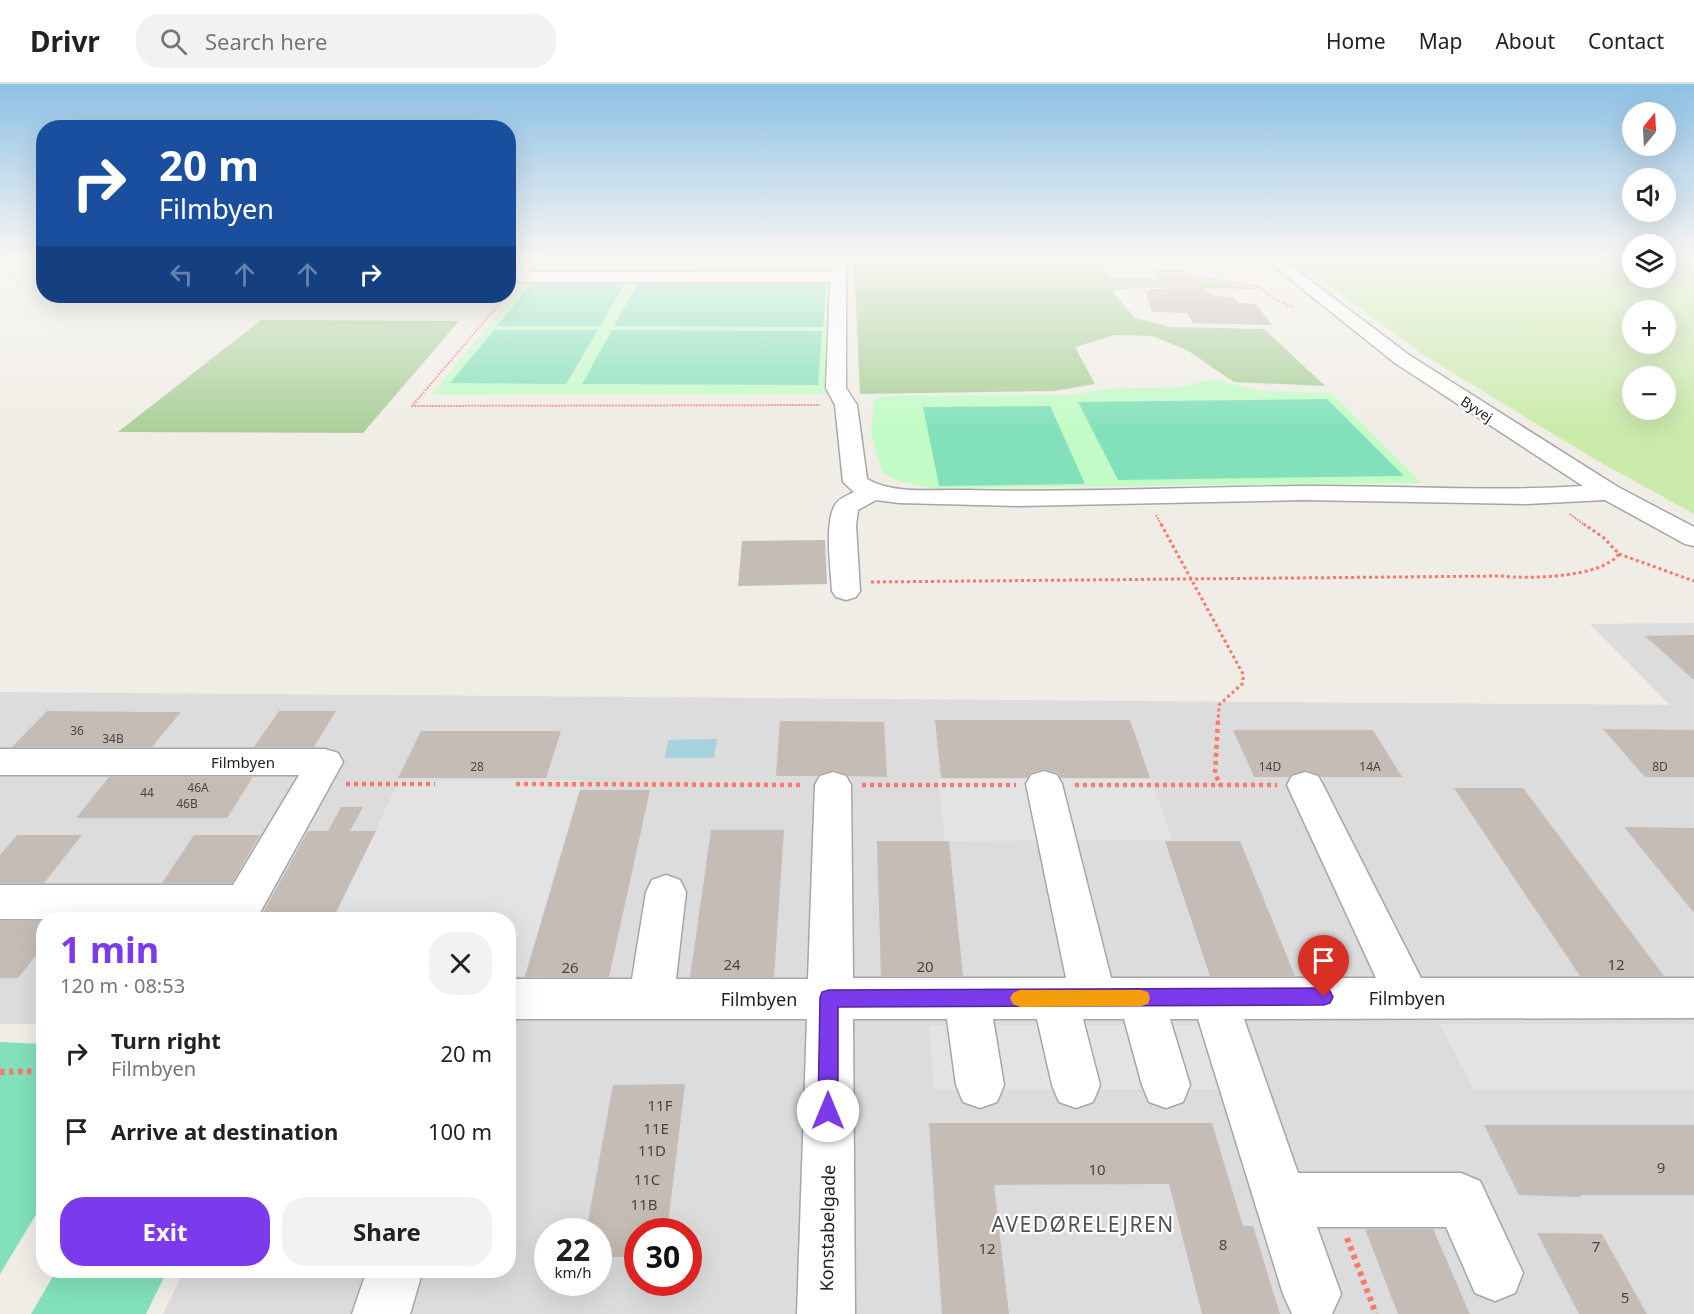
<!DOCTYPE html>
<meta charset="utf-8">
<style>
body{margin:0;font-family:"Noto Sans",sans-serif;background:#f2f2f2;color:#222;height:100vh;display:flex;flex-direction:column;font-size:22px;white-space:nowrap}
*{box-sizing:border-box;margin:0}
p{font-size:20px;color:#767676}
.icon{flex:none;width:33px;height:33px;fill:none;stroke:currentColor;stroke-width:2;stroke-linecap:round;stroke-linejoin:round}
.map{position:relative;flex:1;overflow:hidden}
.drawer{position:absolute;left:36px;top:828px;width:480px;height:366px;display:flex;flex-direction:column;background:#fff;border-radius:24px;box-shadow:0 6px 24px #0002}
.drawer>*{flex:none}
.hud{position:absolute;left:36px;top:36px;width:480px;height:183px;border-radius:24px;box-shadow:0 6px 24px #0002;background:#1a4fa0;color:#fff;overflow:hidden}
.needle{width:39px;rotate:18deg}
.buttons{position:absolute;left:1622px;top:18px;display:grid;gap:12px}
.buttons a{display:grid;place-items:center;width:54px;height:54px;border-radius:50%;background:#fff;box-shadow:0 6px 24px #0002;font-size:30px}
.speed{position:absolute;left:534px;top:1134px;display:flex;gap:12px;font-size:30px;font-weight:700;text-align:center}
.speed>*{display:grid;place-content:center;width:78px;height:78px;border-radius:50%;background:#fff;box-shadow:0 6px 24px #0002;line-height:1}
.speed small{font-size:15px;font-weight:400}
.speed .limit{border:9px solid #d22;background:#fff;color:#111}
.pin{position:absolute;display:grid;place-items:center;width:51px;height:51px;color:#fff;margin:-62px -26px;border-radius:50% 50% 50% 0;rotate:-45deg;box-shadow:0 0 6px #0007}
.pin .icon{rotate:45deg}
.me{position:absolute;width:66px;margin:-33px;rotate:0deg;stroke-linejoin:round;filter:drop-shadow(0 0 4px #0008)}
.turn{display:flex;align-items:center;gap:21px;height:126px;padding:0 24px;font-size:27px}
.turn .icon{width:78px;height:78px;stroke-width:2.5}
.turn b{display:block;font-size:42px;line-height:51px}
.lanes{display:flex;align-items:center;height:57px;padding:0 24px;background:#0003;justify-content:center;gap:30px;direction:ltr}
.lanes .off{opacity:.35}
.round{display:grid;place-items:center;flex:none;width:63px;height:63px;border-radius:24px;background:#f2f2f2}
.summary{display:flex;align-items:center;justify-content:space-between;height:102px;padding:0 24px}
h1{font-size:36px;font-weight:700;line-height:45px;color:#7c3aed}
.primary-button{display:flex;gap:12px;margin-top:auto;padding:12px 24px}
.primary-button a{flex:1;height:69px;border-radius:24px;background:#7c3aed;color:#fff;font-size:24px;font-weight:700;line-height:69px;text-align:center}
.primary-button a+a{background:#f2f2f2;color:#222}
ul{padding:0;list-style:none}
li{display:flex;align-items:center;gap:18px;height:78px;padding:0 24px}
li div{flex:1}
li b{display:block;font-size:22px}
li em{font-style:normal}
header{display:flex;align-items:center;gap:36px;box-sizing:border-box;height:84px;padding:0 30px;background:#fff;border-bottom:2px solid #e0e0e0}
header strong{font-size:28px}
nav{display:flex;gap:33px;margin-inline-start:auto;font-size:21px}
.search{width:420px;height:54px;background:#f2f2f2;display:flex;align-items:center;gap:15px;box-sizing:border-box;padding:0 21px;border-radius:24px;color:#767676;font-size:22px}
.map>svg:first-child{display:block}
.residential{fill:#dddcdc;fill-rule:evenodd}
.grass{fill:#cbebab;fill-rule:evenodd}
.forest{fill:#aad099}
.park{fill:#c2fbc6}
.pitch{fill:#82e1bb}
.parking{fill:#e3e3e3}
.water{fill:#a5d2df}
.building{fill:#c5bcb5}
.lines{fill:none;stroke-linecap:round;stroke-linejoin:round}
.minor-casing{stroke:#a6a6a6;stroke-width:3}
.path-far3{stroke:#fd776a;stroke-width:2;stroke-dasharray:1.5 1.5;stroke-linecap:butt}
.path-far2{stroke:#fd776a;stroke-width:3;stroke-dasharray:3 3;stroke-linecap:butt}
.path-far1{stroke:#fd776a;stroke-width:4.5;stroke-dasharray:4 4;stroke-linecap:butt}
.path{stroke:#fd776a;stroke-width:6;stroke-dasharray:4.5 4.5;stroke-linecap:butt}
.minor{fill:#fff;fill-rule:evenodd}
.route{fill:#7c3aed;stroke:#51269a;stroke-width:1.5}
.slow{fill:#f59e0b}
.labels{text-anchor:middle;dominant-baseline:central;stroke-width:4.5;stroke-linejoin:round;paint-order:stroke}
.number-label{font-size:12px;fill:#484644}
.far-street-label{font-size:14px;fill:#1f1f1f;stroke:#fff}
.street-label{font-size:15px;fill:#1f1f1f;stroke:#fff}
.near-number-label{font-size:15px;fill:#484644}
.near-street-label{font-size:18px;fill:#1f1f1f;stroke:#fff}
.near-quarter-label{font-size:21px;letter-spacing:1.5px;fill:#525252;stroke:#fff}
</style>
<header>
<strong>Drivr</strong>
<div class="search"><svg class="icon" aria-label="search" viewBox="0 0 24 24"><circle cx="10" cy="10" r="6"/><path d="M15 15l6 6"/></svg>Search here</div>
<nav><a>Home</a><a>Map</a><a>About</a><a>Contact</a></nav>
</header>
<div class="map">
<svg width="1694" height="1230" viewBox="0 0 1694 1230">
<rect width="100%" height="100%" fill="#f0ede6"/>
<path class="residential" d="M1694 539V1230H163L184 1187 508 1186V836H44L43 940H0V608L1670 621 1590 540ZM548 1148H598V1198H548ZM638 1148H688V1198H638Z"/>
<path class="grass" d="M1293 175H1632V194H1665V175H1694V430L1591 373 1422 270ZM1632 226H1665V260H1632ZM1632 292H1665V326H1632Z"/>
<path class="forest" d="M854 175H1146L1104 182 1102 186 1110 194 1198 195 1258 205 1140 203 1112 207 1135 234 1170 243 1264 245 1325 302 1234 298 1187 266 1152 252 1115 251 1075 263 1095 300 1054 307 860 310Z
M261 236 459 237 363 349 118 348Z"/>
<path class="park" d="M697 175H827L826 189 692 188Z
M526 196H832L827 310 431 311Z
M1212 295 1262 307 1331 309 1421 399 931 404 898 397 882 388 871 349 874 315 884 312 1071 311 1106 305 1181 303Z"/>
<path class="pitch" d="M532 199H625L600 242H497Z
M638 199 826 200 823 243 614 242Z
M494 246H598L566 300 450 299Z
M612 246 822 247 818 301 582 300Z
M1327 315 1404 392 1118 396 1078 318Z
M1050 322 1085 400 939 402 923 323Z
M0 958 43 960V1119L0 1190Z
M56 1187V1186L167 1187 146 1230H31Z"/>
<path class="parking" d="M938 695H1151L1172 756 945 757Z
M399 696H583L524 892H509L508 836H334Z
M1694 940V1006H1474L1440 940Z
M929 941H1199L1219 1005 934 1006Z"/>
<path class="water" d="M717 655 714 674H665L668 656Z"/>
<path class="building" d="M1151 186H1186L1213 212 1234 213 1239 219 1256 220 1272 241 1193 239 1187 229 1152 228 1145 207H1151L1149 205H1168Z
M825 456 827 500 738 502 742 457Z
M1694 551V596L1645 552Z
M47 627 147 628H181L152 663H12Z
M279 627H336L314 663H254Z
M935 636H1130L1150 694H1061L1058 689 1045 685 1030 689 1027 694H941Z
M780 637 884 638 887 693 849 692 834 686 817 692H776Z
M1603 645 1694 646V693H1645Z
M1233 646H1373L1402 693H1321L1306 686 1289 693H1254Z
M421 647H561L546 694H398Z
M109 693H253L227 734H76Z
M1454 704H1523L1664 892H1580Z
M580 706H650L609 893H525Z
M341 723H363L350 747H376L332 836H259L308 747H328Z
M1624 743 1694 744V829Z
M711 746H784L774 893H690Z
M17 751H82L44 799H0V771Z
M194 751H260L232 799H162Z
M877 757H949L963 892H881Z
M1165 757H1240L1295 892H1210Z
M0 837H44V861L18 894H0Z
M685 1000 667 1148H638V1173H598V1148H586L613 1001Z
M929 1039H1212L1243 1142H1253L1280 1230H1202L1169 1100 994 1101 1009 1230H942Z
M1484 1041H1694V1111H1580L1581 1113 1519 1111Z
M1365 1145H1433L1470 1230H1398Z
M1537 1149 1602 1150 1647 1230H1579Z"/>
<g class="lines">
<defs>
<path id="minor" d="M522 175H538L528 188H831L832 175H846V304L857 321 867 395C894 411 933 405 965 406 1077 409 1189 403 1301 402 1395 401 1489 408 1583 402L1395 279 1265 175H1282L1409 271 1618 403 1694 443V462L1685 460 1605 416 1527 420 1303 416 1019 422 899 419 876 416 858 426 856 441 860 507 856 513 846 516 836 513 832 507C831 486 824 439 835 421 838 415 848 411 854 408L843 398 835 321 826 304 830 198H522L516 196 511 190Z
M0 665H325L338 669 343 678 256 836 0 835V801H233L299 691H0Z
M1044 687 1057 691 1062 700 1111 894H1376L1287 701 1292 692 1305 688 1318 692 1323 701 1421 894H1694V934L1244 935 1298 1089H1461L1480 1097 1523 1189 1515 1209 1495 1217 1475 1209 1446 1143H1317L1341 1210 1332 1230H1292L1283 1210 1198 935H1170L1190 1001 1183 1018 1166 1024 1149 1018 1142 1001 1124 935H1083L1100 1001 1093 1018 1076 1024 1059 1018 1052 1001 1037 935H993L1004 1001 997 1018 980 1024 963 1018 956 1001 947 935H853L855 1230H797L807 935H508V895H632L646 808 652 796 666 791 680 796 686 808 676 895H808L815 701 820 692 833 688 846 692 851 701 853 894H1066L1026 700 1031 691Z
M367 1186H423L410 1230H352Z"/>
</defs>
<use href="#minor" class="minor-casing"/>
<path class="path-far3" d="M1197 193 1259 203 1277 216 1295 224
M506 212 412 322 820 321
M1570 430 1586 442
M1156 431 1162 442"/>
<path class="path-far2" d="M1161 440 1243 590V599L1219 621 1218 638
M1619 470 1694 497
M871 498 1501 492C1529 495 1601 494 1619 470L1604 454 1584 440"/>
<path class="path-far1" d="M1218 637 1215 689 1220 701
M346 700H435
M516 700 803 701
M862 701H1016
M1075 701H1277"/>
<path class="path" d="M0 988 44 987
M1347 1154 1376 1230"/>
<use href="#minor" class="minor"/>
</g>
<linearGradient id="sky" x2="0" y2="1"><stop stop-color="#8dc0e4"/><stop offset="0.5" stop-color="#f8f7f4"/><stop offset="1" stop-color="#f8f7f4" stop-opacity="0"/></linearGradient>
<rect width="1694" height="347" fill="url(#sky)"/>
<path class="route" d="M1324 904 1330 907 1333 913 1330 919 1324 921 838 923V1027L835 1034 828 1037 821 1034 818 1027 820 914 822 908 829 906Z"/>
<path class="slow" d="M1020 906H1141L1148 908 1150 914 1148 920 1141 922 1020 923 1013 920 1010 914 1013 909Z"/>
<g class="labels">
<g class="number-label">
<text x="77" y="646">36</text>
<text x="113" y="654">34B</text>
<text x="477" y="682">28</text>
<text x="1270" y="682">14D</text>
<text x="1370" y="682">14A</text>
<text x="1660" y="682">8D</text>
<text x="198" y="703">46A</text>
<text x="147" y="708">44</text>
<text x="187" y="719">46B</text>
</g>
<g class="far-street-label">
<text transform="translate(1477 325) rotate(33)">Byvej</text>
</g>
<g class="street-label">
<text x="243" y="678">Filmbyen</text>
</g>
<g class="near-number-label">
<text x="732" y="880">24</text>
<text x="1616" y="880">12</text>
<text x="925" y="882">20</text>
<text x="570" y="883">26</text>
<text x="660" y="1021">11F</text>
<text x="656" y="1044">11E</text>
<text x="652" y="1066">11D</text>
<text x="1661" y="1083">9</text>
<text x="1097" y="1085">10</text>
<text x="647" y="1095">11C</text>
<text x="644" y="1120">11B</text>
<text x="1223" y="1160">8</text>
<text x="1596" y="1162">7</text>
<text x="987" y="1164">12</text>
<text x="1625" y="1213">5</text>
</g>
<g class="near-street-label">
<text x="1407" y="914">Filmbyen</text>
<text x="759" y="915">Filmbyen</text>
<text transform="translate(827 1144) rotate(-89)">Konstabelgade</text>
</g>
<g class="near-quarter-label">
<text x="1083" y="1140">AVEDØRELEJREN</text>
</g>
</g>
</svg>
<div class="buttons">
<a><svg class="needle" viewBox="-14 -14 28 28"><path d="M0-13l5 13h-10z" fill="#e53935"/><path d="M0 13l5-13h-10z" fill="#767676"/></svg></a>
<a><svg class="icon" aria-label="sound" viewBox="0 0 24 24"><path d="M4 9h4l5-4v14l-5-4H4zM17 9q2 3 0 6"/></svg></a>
<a><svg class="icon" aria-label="layers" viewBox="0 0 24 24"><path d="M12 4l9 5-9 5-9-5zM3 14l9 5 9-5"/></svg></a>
<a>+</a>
<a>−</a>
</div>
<div class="speed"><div>22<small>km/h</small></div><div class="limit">30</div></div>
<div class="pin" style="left:1324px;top:913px;background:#d93025"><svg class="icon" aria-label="arrive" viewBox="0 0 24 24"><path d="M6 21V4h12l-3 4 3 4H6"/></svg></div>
<svg class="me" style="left:828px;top:1027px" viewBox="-20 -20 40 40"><circle r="19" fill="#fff"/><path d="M0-13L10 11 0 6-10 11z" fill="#7c3aed"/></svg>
<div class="hud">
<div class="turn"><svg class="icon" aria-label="right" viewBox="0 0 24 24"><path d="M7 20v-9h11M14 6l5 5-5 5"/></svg><div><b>20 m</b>Filmbyen</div></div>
<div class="lanes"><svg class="icon off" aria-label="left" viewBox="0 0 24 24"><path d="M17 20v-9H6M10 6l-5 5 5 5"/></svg><svg class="icon off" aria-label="ahead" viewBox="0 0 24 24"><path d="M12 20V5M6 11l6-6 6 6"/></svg><svg class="icon off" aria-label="ahead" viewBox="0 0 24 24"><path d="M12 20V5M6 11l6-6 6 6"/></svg><svg class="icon" aria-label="right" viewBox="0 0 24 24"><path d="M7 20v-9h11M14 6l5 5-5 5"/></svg></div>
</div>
<section class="drawer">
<div class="summary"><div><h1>1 min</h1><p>120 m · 08:53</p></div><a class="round"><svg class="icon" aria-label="close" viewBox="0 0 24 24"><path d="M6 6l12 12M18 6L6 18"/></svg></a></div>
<ul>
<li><svg class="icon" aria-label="right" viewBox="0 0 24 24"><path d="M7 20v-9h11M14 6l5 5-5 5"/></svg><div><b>Turn right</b><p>Filmbyen</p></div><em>20 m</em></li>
<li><svg class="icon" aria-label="arrive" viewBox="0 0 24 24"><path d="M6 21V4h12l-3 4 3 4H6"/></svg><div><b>Arrive at destination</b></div><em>100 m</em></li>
</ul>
<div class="primary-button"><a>Exit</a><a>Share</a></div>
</section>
</div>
